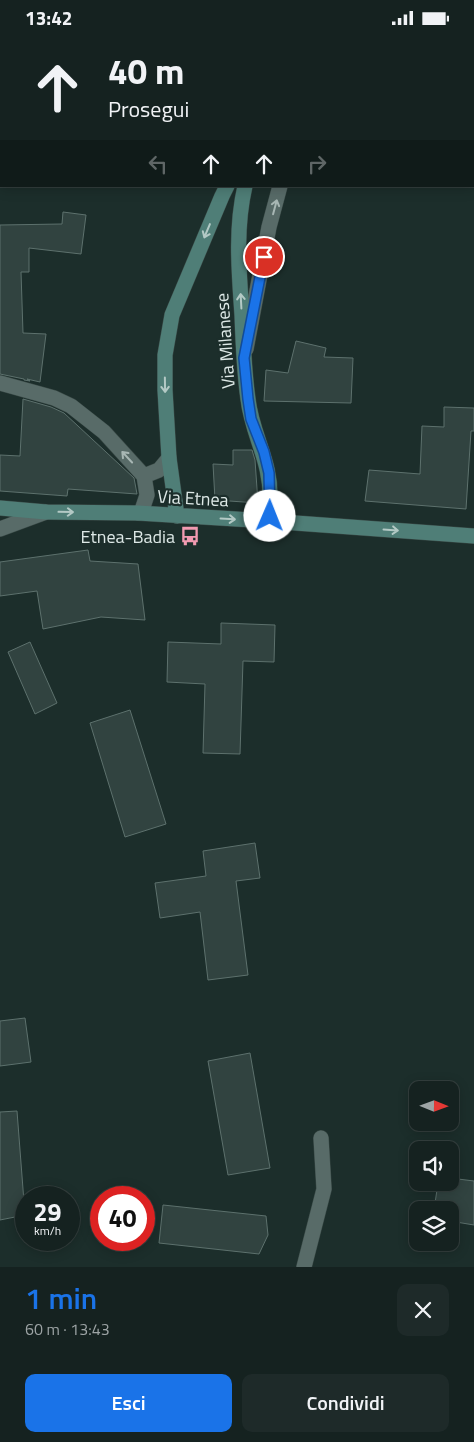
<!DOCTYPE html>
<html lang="it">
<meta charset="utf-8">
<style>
body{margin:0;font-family:"Titillium Web",sans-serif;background:#1e2a29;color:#f1f3f6;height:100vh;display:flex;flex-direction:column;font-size:19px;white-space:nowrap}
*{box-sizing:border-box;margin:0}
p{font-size:16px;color:#9da4a5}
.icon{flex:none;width:28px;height:28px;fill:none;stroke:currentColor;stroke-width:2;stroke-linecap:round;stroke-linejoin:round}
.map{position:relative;height:1232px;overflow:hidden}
.details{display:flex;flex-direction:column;background:#152220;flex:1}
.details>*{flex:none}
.hud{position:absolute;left:0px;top:0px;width:475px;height:152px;box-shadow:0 2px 12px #0003,0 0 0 1px #343f3e;background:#152220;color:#f1f3f6;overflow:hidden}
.needle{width:32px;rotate:91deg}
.controls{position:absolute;left:409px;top:1046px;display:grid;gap:10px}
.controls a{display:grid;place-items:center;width:50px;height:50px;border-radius:10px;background:#152220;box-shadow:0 2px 12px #0003,0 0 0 1px #343f3e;font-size:25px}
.speed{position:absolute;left:15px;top:1151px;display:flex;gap:10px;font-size:25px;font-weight:700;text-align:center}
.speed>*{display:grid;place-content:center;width:65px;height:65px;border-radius:50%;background:#152220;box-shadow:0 2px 12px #0003,0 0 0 1px #343f3e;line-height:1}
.speed small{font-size:12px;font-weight:400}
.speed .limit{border:8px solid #d22;background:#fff;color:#111}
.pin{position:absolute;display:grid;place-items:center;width:42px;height:42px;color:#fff;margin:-21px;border:2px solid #fff;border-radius:50%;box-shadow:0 1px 5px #0007}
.me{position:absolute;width:55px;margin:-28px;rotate:1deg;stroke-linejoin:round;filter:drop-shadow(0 0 4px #0008)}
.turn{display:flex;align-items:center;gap:18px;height:105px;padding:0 25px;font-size:22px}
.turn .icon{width:65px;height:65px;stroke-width:2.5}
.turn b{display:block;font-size:35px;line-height:42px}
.lanes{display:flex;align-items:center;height:48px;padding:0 25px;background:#0003;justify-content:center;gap:25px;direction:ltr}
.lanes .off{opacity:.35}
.round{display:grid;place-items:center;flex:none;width:52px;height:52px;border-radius:10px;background:#1e2a29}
.headline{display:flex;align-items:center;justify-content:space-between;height:85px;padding:0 25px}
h1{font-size:30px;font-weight:600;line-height:38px;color:#1a73e8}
.cta{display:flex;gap:10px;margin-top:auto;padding:10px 25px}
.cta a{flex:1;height:58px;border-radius:10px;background:#1a73e8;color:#fff;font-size:20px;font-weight:600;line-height:58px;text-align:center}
.cta a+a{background:#1e2a29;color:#f1f3f6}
.status{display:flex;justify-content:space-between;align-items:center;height:35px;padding:0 25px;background:#152220;direction:ltr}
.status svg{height:14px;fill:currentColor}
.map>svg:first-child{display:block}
.building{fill:#314340;stroke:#5d716d}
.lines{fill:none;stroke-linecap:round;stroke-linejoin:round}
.street-casing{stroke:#394946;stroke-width:16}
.secondary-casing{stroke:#394946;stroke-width:16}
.street{stroke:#586b68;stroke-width:15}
.secondary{stroke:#4f7e77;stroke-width:15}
.oneway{stroke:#a8b7b4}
.oneway2{stroke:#b3c9c5}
.route-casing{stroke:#114b97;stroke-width:12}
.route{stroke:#1a73e8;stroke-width:9}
.labels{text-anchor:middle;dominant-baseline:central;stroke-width:4.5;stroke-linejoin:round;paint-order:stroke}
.street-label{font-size:18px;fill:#dee9e7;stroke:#1c2e2b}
.poi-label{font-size:18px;fill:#dee9e7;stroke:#1c2e2b;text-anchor:end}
</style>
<div class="status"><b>13:42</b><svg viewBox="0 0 49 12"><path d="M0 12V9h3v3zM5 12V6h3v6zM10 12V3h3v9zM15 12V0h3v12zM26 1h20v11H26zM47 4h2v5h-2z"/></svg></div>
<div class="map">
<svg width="474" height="1232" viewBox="0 0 474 1232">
<rect width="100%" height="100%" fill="#1c2e2b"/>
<path class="building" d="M63 177 86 180 81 219 29 213V237H21L23 298 46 299 40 347 27 344 30 346 24 345V344L0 339V190L62 189Z
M296 306 326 313 324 322 353 323 351 368 264 366 266 335 288 338Z
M23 364 51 372 64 378 134 443 137 459 68 454 67 461 0 456V420L20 421Z
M444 372 474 373V396H471L466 474 365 466 369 435 420 439 422 391 444 392Z
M233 415H252L255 425 258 468 215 465 213 429 233 430Z
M88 515 90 526 138 529 145 585 101 582 43 594 37 556 0 561V527Z
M221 588 275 590 274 627 243 626 240 719 203 718 205 649 167 647 168 607 221 609Z
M30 607 57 668 35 679 8 617Z
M130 675 166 789 125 802 90 688Z
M255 808 260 843 236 846 248 940 208 945 200 877 160 883 155 848 206 841 203 816Z
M25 983 31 1027 0 1031V986Z
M250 1018 270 1133 228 1140 208 1026Z
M17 1076 25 1180 0 1185V1077Z
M450 1143 474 1146V1190L450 1186V1175H434L438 1148H450Z
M163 1170 266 1181 268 1200 259 1219 159 1208Z"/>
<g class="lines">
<defs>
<path id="street" d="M341 1V0
M246 314 269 192 280 151
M0 348 54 363 71 371 104 397 144 441 147 460 142 475 138 478
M144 441 159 435 169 423
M0 494 46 477
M304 1232 324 1154 321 1103"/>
<path id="secondary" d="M299 1V0
M245 151C235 194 239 237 242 280 243 308 244 336 248 364 252 401 272 426 270 467 270 474 270 480 268 486
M0 473 46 477 138 478 268 486 474 501
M177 481 169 423 165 355V320L172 280 222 161 227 151"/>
</defs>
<use href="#street" class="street-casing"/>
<use href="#secondary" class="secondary-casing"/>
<use href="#street" class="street"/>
<use href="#secondary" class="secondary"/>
</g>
<defs><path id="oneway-shaft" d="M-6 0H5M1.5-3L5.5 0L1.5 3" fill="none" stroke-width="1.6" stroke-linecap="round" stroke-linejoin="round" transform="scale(1.25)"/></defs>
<g class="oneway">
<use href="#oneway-shaft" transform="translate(275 172) rotate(-75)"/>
<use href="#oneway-shaft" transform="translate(127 422) rotate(-133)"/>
</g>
<g class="oneway2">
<use href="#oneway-shaft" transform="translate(207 196) rotate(113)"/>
<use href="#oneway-shaft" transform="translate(241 266) rotate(-93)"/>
<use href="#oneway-shaft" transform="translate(165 350) rotate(89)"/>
<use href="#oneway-shaft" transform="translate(66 477) rotate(1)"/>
<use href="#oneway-shaft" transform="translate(228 484) rotate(3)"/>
<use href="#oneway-shaft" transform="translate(391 495) rotate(4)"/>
</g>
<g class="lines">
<defs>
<path id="route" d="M264 222 244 323 248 364 251 384 264 417 269 438 270 481"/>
</defs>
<use href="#route" class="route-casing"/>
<use href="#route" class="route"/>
</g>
<defs>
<symbol id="bus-bare" viewBox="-9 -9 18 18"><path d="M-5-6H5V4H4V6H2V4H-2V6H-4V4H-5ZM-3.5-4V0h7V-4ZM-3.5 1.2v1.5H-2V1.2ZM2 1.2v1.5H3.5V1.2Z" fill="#f19ab1" stroke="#1c2e2b" stroke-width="2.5" paint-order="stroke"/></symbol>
</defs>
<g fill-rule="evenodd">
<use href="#bus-bare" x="176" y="487" width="28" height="28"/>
</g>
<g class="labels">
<g class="street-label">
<text transform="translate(225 306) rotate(-94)">Via Milanese</text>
<text transform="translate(193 463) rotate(3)">Via Etnea</text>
</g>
<g class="poi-label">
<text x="175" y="501">Etnea-Badia</text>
</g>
</g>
</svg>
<div class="controls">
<a><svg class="needle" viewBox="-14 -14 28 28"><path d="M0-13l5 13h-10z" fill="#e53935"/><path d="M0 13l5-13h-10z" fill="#9da4a5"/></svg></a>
<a><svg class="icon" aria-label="sound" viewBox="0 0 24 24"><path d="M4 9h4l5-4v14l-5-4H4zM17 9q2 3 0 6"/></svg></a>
<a><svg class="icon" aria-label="layers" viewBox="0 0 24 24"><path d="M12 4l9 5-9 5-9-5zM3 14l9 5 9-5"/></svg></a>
</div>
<div class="speed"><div>29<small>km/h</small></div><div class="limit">40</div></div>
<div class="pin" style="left:264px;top:222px;background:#d93025"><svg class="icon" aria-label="arrive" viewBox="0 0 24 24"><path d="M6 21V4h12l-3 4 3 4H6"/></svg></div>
<svg class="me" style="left:270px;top:481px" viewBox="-20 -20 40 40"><circle r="19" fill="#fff"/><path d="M0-13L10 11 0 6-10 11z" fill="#1a73e8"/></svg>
<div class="hud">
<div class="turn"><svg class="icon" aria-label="ahead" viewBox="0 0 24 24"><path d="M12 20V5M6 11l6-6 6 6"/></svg><div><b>40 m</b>Prosegui</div></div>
<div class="lanes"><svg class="icon off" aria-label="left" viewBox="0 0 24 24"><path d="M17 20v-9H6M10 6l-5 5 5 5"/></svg><svg class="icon" aria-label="ahead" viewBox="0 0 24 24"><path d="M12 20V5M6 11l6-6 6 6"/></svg><svg class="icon" aria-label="ahead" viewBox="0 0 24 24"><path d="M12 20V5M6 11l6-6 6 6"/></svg><svg class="icon off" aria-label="right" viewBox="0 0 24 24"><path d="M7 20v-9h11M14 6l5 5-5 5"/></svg></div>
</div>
</div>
<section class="details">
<div class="headline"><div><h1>1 min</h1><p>60 m · 13:43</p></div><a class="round"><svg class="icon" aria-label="close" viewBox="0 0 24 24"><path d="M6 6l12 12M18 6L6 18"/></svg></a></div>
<div class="cta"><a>Esci</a><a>Condividi</a></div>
</section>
